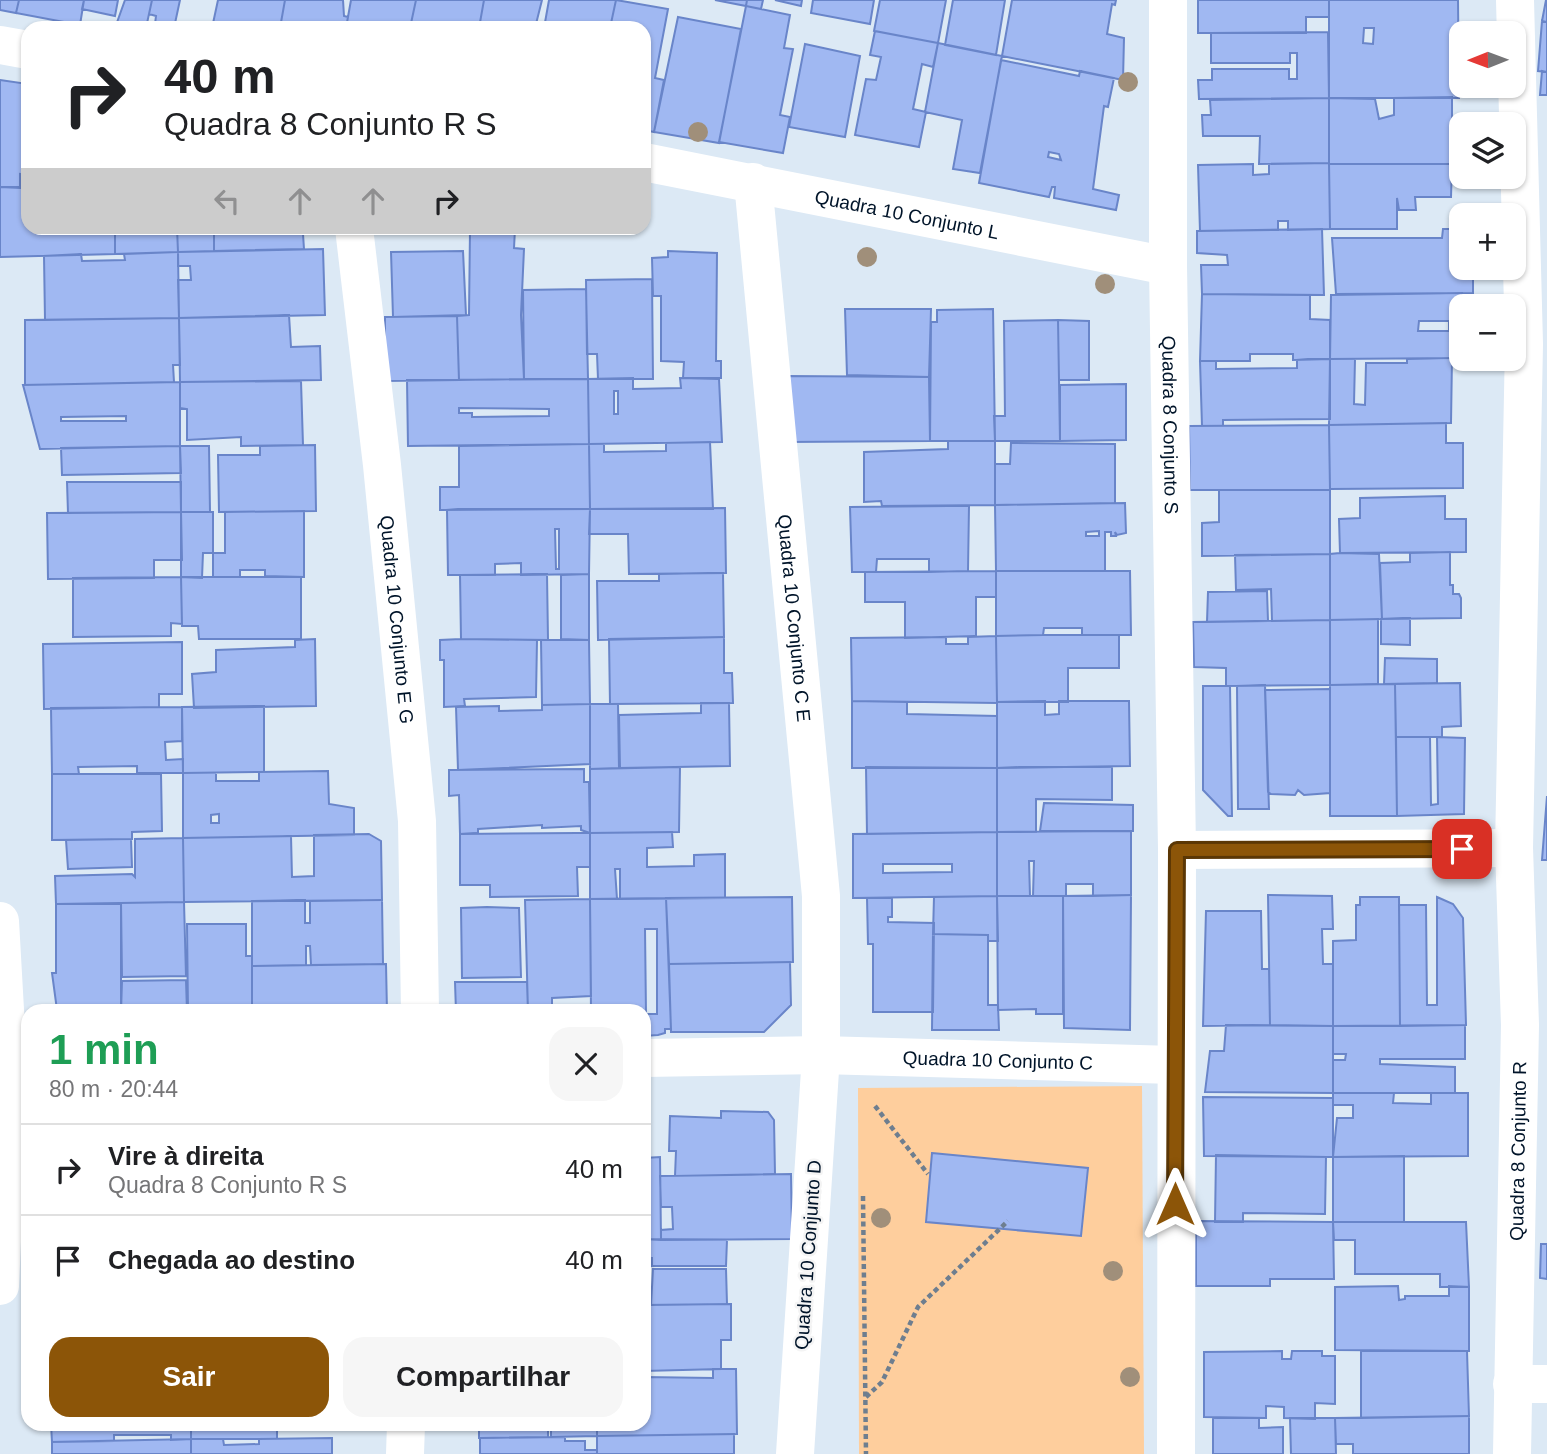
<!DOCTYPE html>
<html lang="pt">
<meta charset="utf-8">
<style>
body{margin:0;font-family:Arial,sans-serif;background:#f6f6f6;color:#202124;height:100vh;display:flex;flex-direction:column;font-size:26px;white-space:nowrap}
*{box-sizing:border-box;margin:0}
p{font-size:23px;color:#757577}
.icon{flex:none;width:38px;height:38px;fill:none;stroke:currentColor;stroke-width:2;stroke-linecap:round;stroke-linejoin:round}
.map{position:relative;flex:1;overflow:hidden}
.details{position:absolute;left:21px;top:1004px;width:630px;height:427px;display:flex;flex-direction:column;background:#fff;border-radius:21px;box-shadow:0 2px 5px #0004}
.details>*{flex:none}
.guide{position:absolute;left:21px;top:21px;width:630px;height:214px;border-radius:21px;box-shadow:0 2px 5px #0004;background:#fff;color:#202124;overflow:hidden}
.needle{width:46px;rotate:269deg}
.fabs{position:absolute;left:1449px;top:21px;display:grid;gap:14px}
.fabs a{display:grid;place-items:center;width:77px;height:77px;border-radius:14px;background:#fff;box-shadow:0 2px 5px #0004;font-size:35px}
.pin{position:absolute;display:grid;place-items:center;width:60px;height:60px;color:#fff;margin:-30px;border-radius:14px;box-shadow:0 4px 10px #0006}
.me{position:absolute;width:77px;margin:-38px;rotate:0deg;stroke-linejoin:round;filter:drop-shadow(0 0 5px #0008)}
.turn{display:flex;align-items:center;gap:24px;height:147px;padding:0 28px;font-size:32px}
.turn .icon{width:91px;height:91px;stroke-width:2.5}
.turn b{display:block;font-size:49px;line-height:60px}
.lanes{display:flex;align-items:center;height:66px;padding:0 28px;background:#0003;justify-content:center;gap:35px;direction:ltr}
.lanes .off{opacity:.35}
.round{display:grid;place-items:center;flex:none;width:74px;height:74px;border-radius:21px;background:#f6f6f6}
.head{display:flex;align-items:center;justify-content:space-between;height:119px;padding:0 28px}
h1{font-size:42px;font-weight:800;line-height:52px;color:#1e9e55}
.button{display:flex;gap:14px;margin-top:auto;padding:14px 28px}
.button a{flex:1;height:80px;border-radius:21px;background:#8c5508;color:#fff;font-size:28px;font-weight:800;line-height:80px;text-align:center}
.button a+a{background:#f6f6f6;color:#202124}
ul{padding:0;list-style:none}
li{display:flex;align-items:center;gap:21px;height:91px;padding:0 28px;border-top:2px solid #e0e0e0}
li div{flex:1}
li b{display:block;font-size:26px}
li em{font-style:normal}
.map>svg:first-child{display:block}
.green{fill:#fece9d}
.building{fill:#a0b8f2;stroke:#6985c9;stroke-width:2;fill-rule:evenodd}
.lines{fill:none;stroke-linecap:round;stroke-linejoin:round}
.path{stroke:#6e7e8f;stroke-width:4.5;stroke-dasharray:5 3.5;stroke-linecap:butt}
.minor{stroke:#fff;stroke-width:38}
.tree{fill:#a08f7a}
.route-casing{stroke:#5b3705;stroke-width:18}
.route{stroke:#8c5508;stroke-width:12}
.labels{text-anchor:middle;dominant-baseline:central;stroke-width:5;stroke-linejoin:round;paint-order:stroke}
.street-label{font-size:19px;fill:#001429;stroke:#f4f4f4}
</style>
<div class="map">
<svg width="1547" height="1454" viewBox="0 0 1547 1454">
<rect width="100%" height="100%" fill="#dce9f5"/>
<path class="green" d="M1142 1086 1144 1454H859L858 1088Z"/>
<path class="building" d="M0 0H19L16 13 0 10Z
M19 0H84L80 25 16 13Z
M84 0H118L115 16 82 9Z
M125 0H152L146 28H115Z
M152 0H180L174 28 155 24 156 16 149 14Z
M218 0H285L280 28H212Z
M285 0H343L344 16 348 17 346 28H280Z
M351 0H416L410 28H346Z
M416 0H484L479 28H410Z
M484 0H542L535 28H479Z
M549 0H616L610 28H544Z
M616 0 668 9 655 78 664 80 654 132 644 130V28H610Z
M715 0H747L746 6Z
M747 0H763L761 9 746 6Z
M775 0H802L801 6Z
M813 0H874L870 24 811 13Z
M880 0H946L938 43 874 31Z
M953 0H1005L996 55 945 45Z
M1012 0H1116L1115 5 1112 4 1107 34 1124 38 1123 80 1002 56Z
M1198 0H1329V17H1306V33H1198Z
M1329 0H1458L1459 98H1329ZM1364 28H1374L1373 44 1363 43Z
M1546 0H1547V22L1542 21Z
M746 6 790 15 784 48 793 49 780 115 790 117 783 153 719 142Z
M678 17 741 29 719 143 654 132Z
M1542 21 1547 22V72L1538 71Z
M875 31 938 43 933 67 922 64 913 109 926 112 919 147 855 135 866 79 876 80 881 57 870 55Z
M1328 32 1329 98 1199 99 1198 80H1212V69H1289V79H1297V53H1290V63H1211V33Z
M938 43 1002 56 980 173 953 169 962 120 925 112Z
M805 44 860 56 845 137 789 127Z
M1001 60 1079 76 1080 71 1114 78 1108 107 1104 106 1093 189 1119 195 1116 210 1054 198 1055 187H1052L1049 197 979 183ZM1049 152 1059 154 1061 160 1048 157Z
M1542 71 1547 72V95H1540Z
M0 80 28 84V175L20 174V188L0 187Z
M1452 97V132H1459L1455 164H1329V98L1375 99 1379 119 1394 115V98Z
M1329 98V163L1259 164 1260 136H1203L1202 115H1211L1210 100Z
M1329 163 1330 229 1288 230V221H1278V230L1200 231 1198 165 1253 164V175L1269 174V164Z
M1329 164H1452L1451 197H1415L1416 210H1399L1397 198V229H1330Z
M0 187H28V228H115V254L0 257Z
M115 228H177L178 252 115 254Z
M177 228H214V251L178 252Z
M214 228H297L300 234H303L304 249 214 251Z
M515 229 514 248 524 249 521 315 524 379 459 380 457 316 469 315 470 230Z
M1322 229 1324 295 1202 294 1201 265H1228L1227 255 1197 253V231Z
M1443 229H1461V268H1473V293L1336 294 1332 238H1442Z
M323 249 325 315 179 318 178 280H191L190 266H178V252Z
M463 251 466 315 393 317 391 252Z
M668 251 717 253 716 361H721V378H683L684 362 661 361V296H653L652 258 668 257Z
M178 252 179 318 45 320 44 256 81 254 82 261 125 260 124 254Z
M652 279 653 379H598L597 354H587L586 280Z
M586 289 588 379H524L523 290Z
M1462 293 1461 358 1330 359 1331 295ZM1419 321H1449V331H1418Z
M1202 294 1310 295V319L1330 320V359L1293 360V354H1250V361H1200Z
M845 309H931L929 377 847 375Z
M993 309 995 441H930L931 322H937V310Z
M289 315 291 347 320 346 321 380 180 382 179 318Z
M457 316 459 380 385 381V317Z
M179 318 180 365H173L174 382 25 385V320Z
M1058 320 1089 321V380H1059Z
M1058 320 1060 441H995L994 416H1005L1004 321Z
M1452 358 1451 423 1329 425 1330 359H1355L1354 404 1365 405 1366 363H1407V359Z
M1308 359H1330V419L1223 420V426H1202L1200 361H1216V369L1297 368V360Z
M787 376 929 377 930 441 787 442Z
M633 378V389L681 388 680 378 719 379 722 442 589 444 588 379ZM614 391H618V414H614Z
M588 379 589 444 408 446 407 380ZM459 408 549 409V416L472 417V413H459Z
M301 381 303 445 241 446V437L187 440V409L180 408V382Z
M180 382V446L127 447 40 449 23 385ZM126 416V421H61V417Z
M1126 384V440L1060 441V385Z
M1446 423V443H1463V488L1330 489 1329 425Z
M1329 425 1330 490H1190L1189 426Z
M948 441H995V505L882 506 881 501 864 502V452L948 449Z
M710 442 713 509H590L589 444H604V452L666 451V443Z
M1011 443 1115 444V503L995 505V464H1010Z
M589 444 590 509 440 510V487H459V446Z
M315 445 316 511 219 512 218 455H260V446Z
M180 446 181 473 62 475 61 448Z
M180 446H209L210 512H181Z
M67 482H181V512L68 513Z
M1219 490H1330V554L1202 556V523L1219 522Z
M1445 496V519H1466V552L1340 553 1339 519 1360 518V498Z
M1125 503 1126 533 1117 535 1115 532 1116 536H1111V532H1105V571H996L995 505ZM1099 531V536H1086V532Z
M948 506H969L968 571 929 572V559H877L876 572H852L850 507Z
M725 508 726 573 629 574 628 534H589L590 509Z
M458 509H590L589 574 521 575V563L495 564V575H448L447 510ZM555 529H559V569H556Z
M304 511V577L265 576V570H240V577H213V553H225V512Z
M181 512 182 560H154V578L48 579 47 513Z
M181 512H213V553H203L202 578 181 577Z
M1450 552V585H1453V594H1459L1461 598V618L1382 619 1380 563 1410 562V553Z
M1340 553 1379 554 1382 619 1330 620V554Z
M1330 554V620L1272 621 1271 589 1236 590 1235 555Z
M996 571H1130L1131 635H1082V628H1044L1043 635 996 636Z
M996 571V597H976V636L905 638V602H865V572Z
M709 573H723L724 637 598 640 597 581H659V574Z
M547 574 548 640 461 639 460 575Z
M589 574V640L561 639V575Z
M181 577 182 624 171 623V636L73 637V578Z
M181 577H301V639H199L198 626H182Z
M1267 591 1268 621 1207 622 1208 592Z
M1410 618V645L1381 644V619Z
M1378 619V684L1330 685V620Z
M1330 620V685L1226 686V668L1194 667 1193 622Z
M1043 635H1119V668H1068V702H997L996 636Z
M996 636 997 703 852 701 851 638 946 637V644H968V637Z
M724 637V673H732L733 703 610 704 609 639Z
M315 639 316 706 194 708 192 674 216 672V650L295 647V640Z
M461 639 537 640 536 697 464 699 465 706 444 707V660H440V640Z
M541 640H589L590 704 542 705Z
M182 642V694H159V707L44 709 43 644Z
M1385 658 1437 659V683L1384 684Z
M1460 683 1461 726 1442 727V737H1396L1395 684Z
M1395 684 1397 816H1330V685Z
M1265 685 1269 809H1238L1237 686Z
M1203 686H1230L1232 816H1228L1203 790Z
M1330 689V793L1304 795 1298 790 1295 795 1271 794 1268 792 1265 690Z
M852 701 907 702V714L997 716V768H852Z
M1045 701V715L1059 714V701H1129L1130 766 997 768V702Z
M701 703H729L730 766 620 768 619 715 701 713Z
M590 704H618L619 768 590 769Z
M590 704V764L458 770 456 707 499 706V711L542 710V705Z
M264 706V772L183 773 182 707Z
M182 707V741L165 742 166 760 183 759V773H137V766L78 767 79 774H52L51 708Z
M1396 737H1430L1431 805 1438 804 1437 737 1465 738 1464 814 1397 816Z
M680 767 679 832 590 833V769Z
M866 767 997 768V832L867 834Z
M1019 767H1112V800L1036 799V832H997V768Z
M584 769V782H589L590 833 581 830V826L542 828V825L478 829V833L460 834 459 795 449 796V770Z
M328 771 329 804 354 808V835L183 838V773H216V781H259V772ZM219 814V823H211V815Z
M52 774H161L162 831 132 832V839L52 840Z
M1547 797V860H1542L1547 796Z
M1044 803 1133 805V831H1040Z
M1131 831V895L1093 896V884H1066V896H1033L1034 861H1029L1030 896H997V832Z
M672 832 673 847 647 848V867L694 866V855L725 854V898L620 899V869H615L617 899H590V833Z
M997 832V896L853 898V834ZM883 864H952V872L883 873Z
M577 833H590V867H577L578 896 490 897V885H460V834Z
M369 834 381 841 382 900 184 902 183 838 291 836 292 877 314 876V835Z
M183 838 184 902 56 904 55 876 132 874 135 877V839Z
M131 839 132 867 68 869 66 840Z
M1131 895 1130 1030 1064 1028 1063 896Z
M1268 895 1332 896 1333 929H1322L1323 964H1333V1026L1270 1025Z
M997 896 998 941H988V935L933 934 934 897Z
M997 896H1063V1014H1036V1009L998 1010Z
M792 897 793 962 669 964 666 898Z
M1360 897H1399L1400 1026H1333V941L1356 940V905H1360Z
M1437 897 1453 904 1463 918 1466 1025 1400 1026 1399 905H1426L1427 1005H1437Z
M666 898 671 1029H665V1033L658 1035 644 1036V1012H591L590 899ZM645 929H657V1014H646Z
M867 898H892V917H888V922L934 923 933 1012H873V944H868Z
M590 899 591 996 552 998V1012H528L525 900Z
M305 900V923H310V901L382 900 383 964 311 965 310 946H306V965L252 966V901Z
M184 902 186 976 122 977 121 903Z
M121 903V1009L57 1010 52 973H56V904Z
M487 907 519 908 521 977 462 978 461 908Z
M1206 911H1261L1262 969H1269L1270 1025 1203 1026Z
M187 924H246V956H252V1012H188Z
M933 934 988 935V1005H998L999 1030H932Z
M790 962 791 1005 764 1032H671L669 964Z
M386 964 387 1012H252V966Z
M186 980 187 1012H121L122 981Z
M455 982H527L528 1012H456Z
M1226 1025 1333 1026V1093L1205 1092 1210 1051H1224Z
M1465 1025V1059H1380V1064L1455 1067V1093H1333V1060H1345L1346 1054H1333V1026Z
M1333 1093H1394L1393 1103 1431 1104V1093H1468V1156L1333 1157 1337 1118H1353V1105H1333Z
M1203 1097 1333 1098V1157L1204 1156Z
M721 1111 768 1112 774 1120 775 1174 675 1176 676 1151H669L670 1116 721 1118Z
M932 1153 1088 1168 1081 1236 926 1222Z
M1216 1155 1326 1157 1325 1214 1243 1213V1222H1215Z
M1404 1156V1222H1333V1157Z
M660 1157 661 1240 644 1239V1158Z
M791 1174 792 1239 661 1240V1230L673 1229 672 1207H661L660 1176Z
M1196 1221 1333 1222 1334 1279H1270V1286H1196Z
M1333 1222H1466L1469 1287H1440V1274H1355V1240H1334Z
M644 1239 727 1240 726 1266H652V1258H647L648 1305H644Z
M1541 1244H1547V1279L1540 1278Z
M653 1269H726L727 1304 651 1305Z
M1398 1286 1399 1300 1405 1299V1296H1449V1286L1469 1287V1351L1335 1350V1287Z
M731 1304V1340H721V1369L644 1371V1305Z
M1282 1351V1359H1291L1292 1351H1322V1356H1335V1404L1315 1403V1419L1284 1418V1407L1266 1406V1418L1204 1417V1352Z
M1361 1351H1467L1469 1416 1361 1418Z
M713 1369H736L737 1434 597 1436V1424H644L645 1377 713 1378Z
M1469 1416V1454H1353V1444H1336L1335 1418Z
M1213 1418H1259V1428L1283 1427V1454H1213Z
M1290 1418H1335L1336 1454H1291Z
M51 1424H191V1439L171 1440V1435H114V1441L52 1442Z
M191 1424H277V1439H191Z
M479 1424H548V1437L479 1438Z
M551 1424H597V1436L551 1437Z
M734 1434V1454H597V1436Z
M565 1437V1441H585V1450H597V1454H480V1438Z
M332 1438V1454H191V1439H223L224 1445 259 1444V1439Z
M191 1439V1454H52V1442Z"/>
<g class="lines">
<path class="path" d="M875 1106 928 1174
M863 1196 866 1454
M866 1397 882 1382 918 1307 1008 1221"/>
<g class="minor">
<path id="s1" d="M1168 0V266L1177 850 1176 1454"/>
<path d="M0 45 28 50"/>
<path id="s2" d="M644 162 1168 266"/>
<path id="s3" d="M753 182 821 896V1055L795 1454"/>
<path id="s4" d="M354 228 382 465 417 821 420 1012"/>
<path d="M1177 850 1514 848"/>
<path d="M0 921 9 1081 0 1286"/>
<path id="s5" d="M644 1058 821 1055 1174 1065"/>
<path d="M1512 1384H1547"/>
<path d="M405 1454 406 1424"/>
<path id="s6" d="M1512 1454 1520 1025 1514 848 1524 344 1515 0"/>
</g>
</g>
<g class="tree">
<circle cx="1128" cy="82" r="10"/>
<circle cx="698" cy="132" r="10"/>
<circle cx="867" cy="257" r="10"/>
<circle cx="1105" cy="284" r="10"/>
<circle cx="881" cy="1218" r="10"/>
<circle cx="1113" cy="1271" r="10"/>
<circle cx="1130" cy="1377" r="10"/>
</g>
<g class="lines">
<defs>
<path id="route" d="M1175 1204 1177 850 1462 849"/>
</defs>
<use href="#route" class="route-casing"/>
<use href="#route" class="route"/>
</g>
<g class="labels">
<g class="street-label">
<text stroke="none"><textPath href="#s2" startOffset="268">Quadra 10 Conjunto L</textPath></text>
<text stroke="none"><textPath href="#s1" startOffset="425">Quadra 8 Conjunto S</textPath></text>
<text stroke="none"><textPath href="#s3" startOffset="438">Quadra 10 Conjunto C E</textPath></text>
<text stroke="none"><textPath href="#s4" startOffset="394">Quadra 10 Conjunto E G</textPath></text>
<text stroke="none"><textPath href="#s5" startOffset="354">Quadra 10 Conjunto C</textPath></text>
<text stroke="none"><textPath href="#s6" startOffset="303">Quadra 8 Conjunto R</textPath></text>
<text transform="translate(808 1255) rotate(-86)">Quadra 10 Conjunto D</text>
</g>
</g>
</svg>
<div class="fabs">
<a><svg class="needle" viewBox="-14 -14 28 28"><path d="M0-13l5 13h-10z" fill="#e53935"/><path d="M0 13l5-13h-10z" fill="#757577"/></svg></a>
<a><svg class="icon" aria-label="layers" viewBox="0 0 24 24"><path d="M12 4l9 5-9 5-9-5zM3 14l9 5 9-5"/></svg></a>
<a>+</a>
<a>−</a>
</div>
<div class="pin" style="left:1462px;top:849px;background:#d93025"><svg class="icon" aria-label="arrive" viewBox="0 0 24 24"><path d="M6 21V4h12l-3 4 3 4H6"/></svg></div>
<svg class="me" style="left:1175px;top:1204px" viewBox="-20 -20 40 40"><path d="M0-17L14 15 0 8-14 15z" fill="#8c5508" stroke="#fff" stroke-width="4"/></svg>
<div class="guide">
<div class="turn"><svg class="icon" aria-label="right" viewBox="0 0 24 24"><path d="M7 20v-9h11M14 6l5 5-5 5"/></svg><div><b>40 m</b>Quadra 8 Conjunto R S</div></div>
<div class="lanes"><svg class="icon off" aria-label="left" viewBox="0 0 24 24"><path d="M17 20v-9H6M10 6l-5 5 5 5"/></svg><svg class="icon off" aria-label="ahead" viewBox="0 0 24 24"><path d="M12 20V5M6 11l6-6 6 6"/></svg><svg class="icon off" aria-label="ahead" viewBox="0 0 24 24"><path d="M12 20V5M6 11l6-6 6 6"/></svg><svg class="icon" aria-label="right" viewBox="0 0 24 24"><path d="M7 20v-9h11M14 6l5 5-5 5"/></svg></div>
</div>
<section class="details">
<div class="head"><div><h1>1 min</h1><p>80 m · 20:44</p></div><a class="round"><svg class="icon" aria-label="close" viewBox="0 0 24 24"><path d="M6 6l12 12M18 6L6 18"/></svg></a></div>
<ul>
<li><svg class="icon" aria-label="right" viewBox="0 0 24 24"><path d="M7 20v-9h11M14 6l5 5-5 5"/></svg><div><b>Vire à direita</b><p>Quadra 8 Conjunto R S</p></div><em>40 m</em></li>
<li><svg class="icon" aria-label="arrive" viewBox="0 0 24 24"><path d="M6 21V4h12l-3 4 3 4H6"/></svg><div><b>Chegada ao destino</b></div><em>40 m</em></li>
</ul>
<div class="button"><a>Sair</a><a>Compartilhar</a></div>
</section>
</div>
